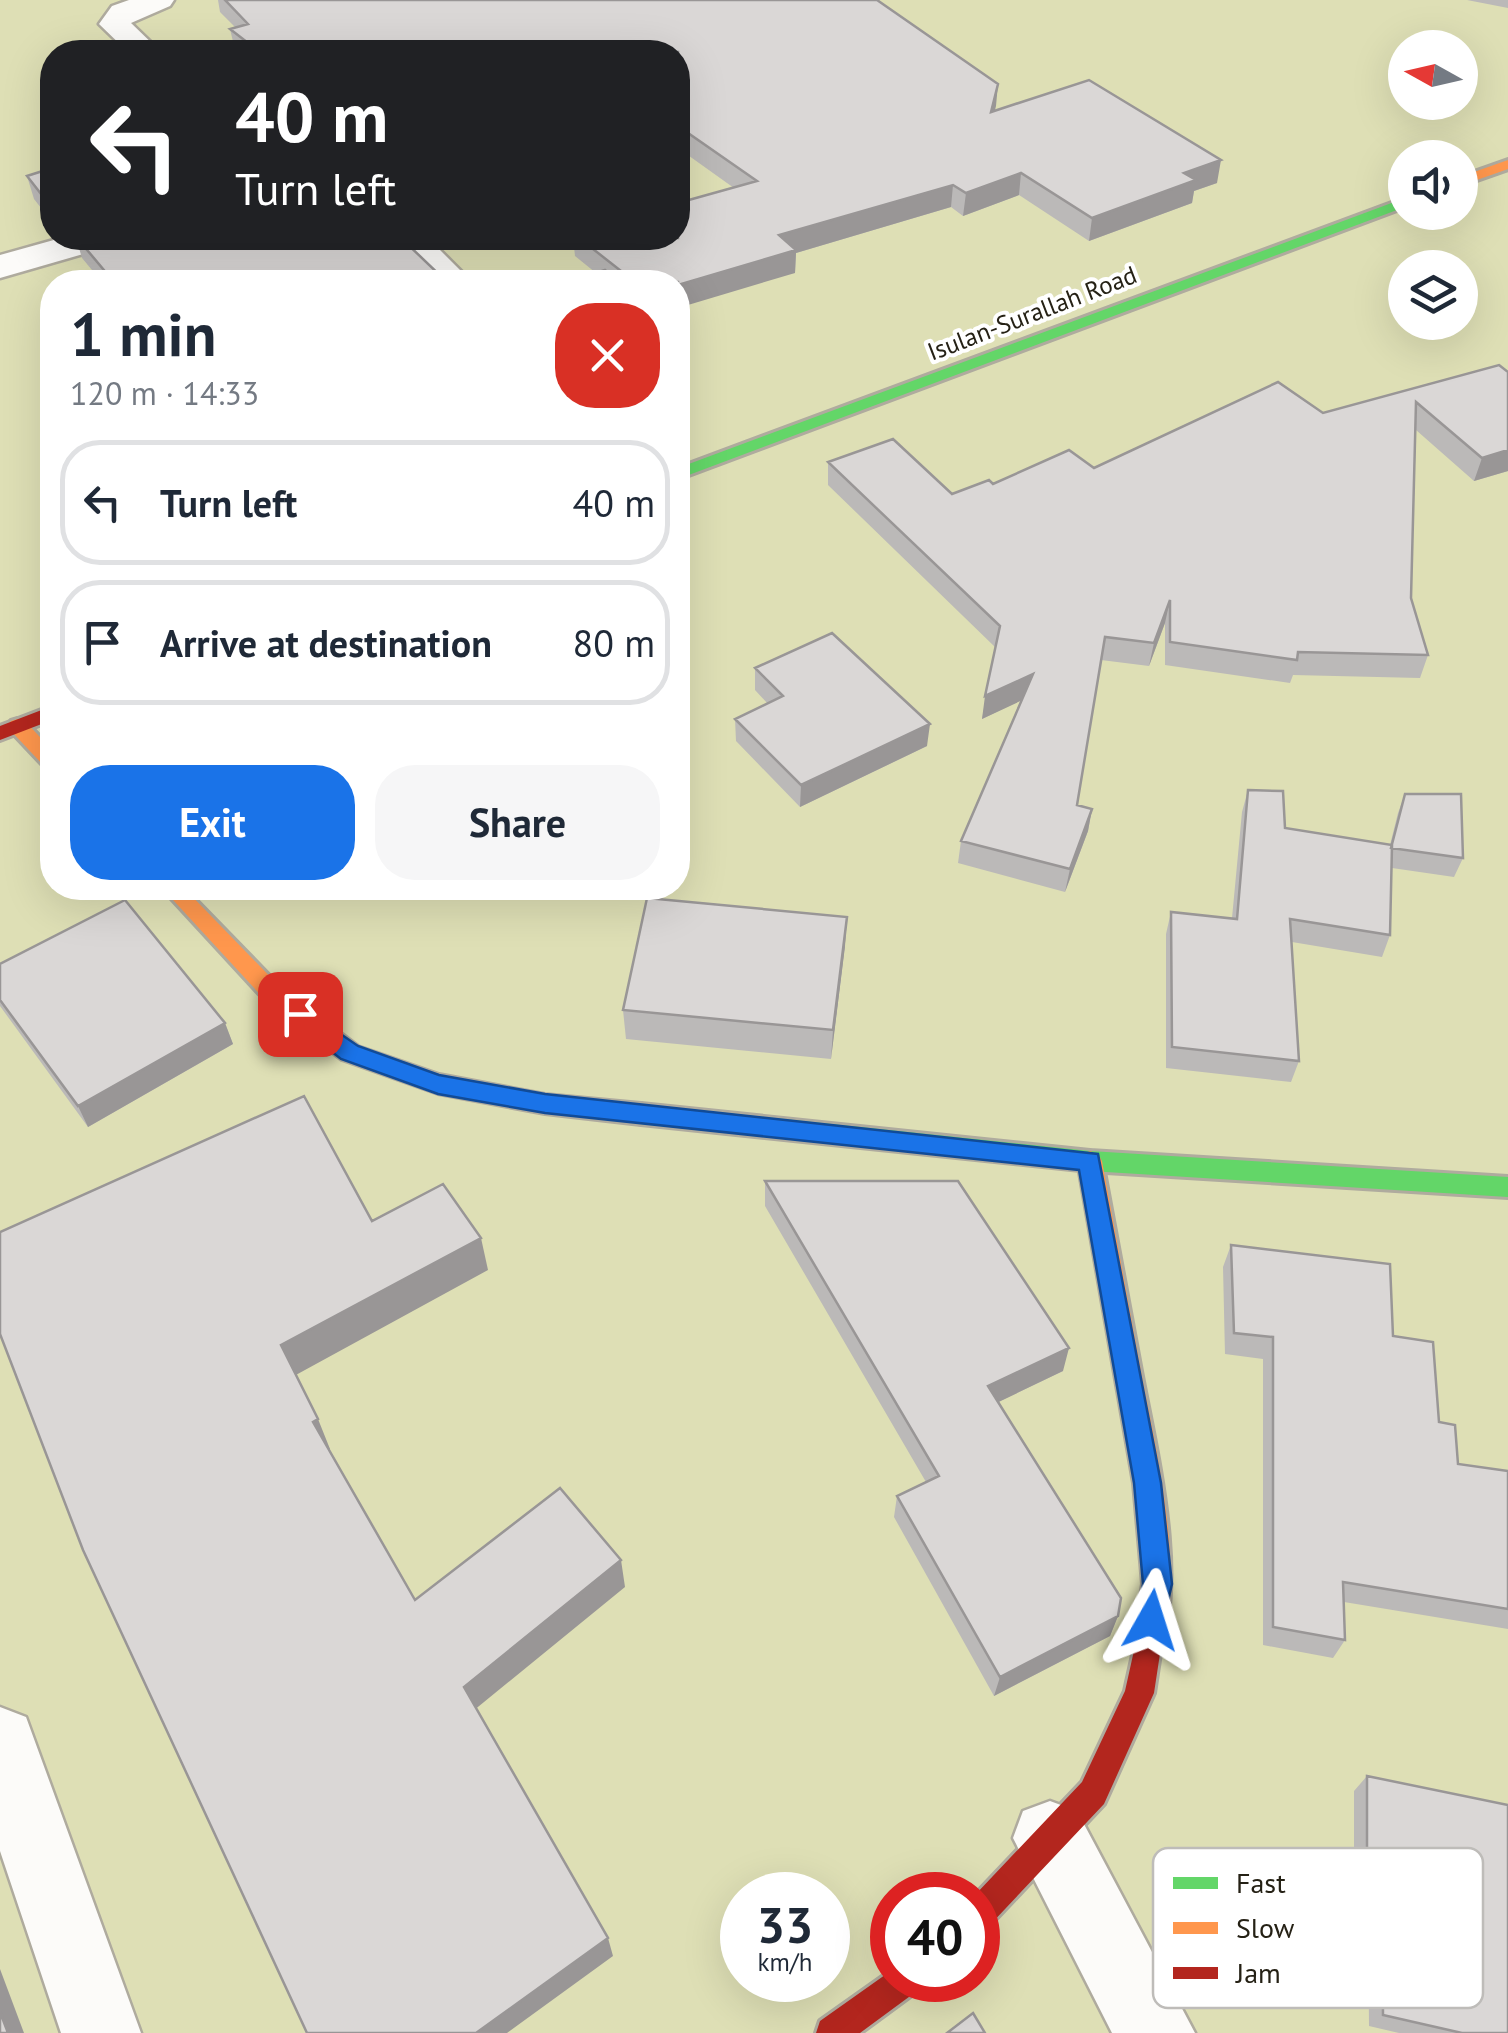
<!DOCTYPE html>
<meta charset="utf-8">
<style>
body{margin:0;font-family:"PT Sans",sans-serif;background:#f6f6f7;color:#1f2937;height:100vh;display:flex;flex-direction:column;font-size:38px;white-space:nowrap}
*{box-sizing:border-box;margin:0}
p{font-size:32px;color:#747a83}
.icon{flex:none;width:55px;height:55px;fill:none;stroke:currentColor;stroke-width:2;stroke-linecap:round;stroke-linejoin:round}
.map{position:relative;flex:1;overflow:hidden}
.drawer{position:absolute;left:40px;top:270px;width:650px;height:630px;display:flex;flex-direction:column;background:#fff;border-radius:40px;box-shadow:0 10px 40px #0002}
.drawer>*{flex:none}
.banner{position:absolute;left:40px;top:40px;width:650px;height:210px;border-radius:40px;box-shadow:0 10px 40px #0002;background:#202124;color:#fff;overflow:hidden}
.needle{width:65px;rotate:278deg}
.buttons{position:absolute;left:1388px;top:30px;display:grid;gap:20px}
.buttons a{display:grid;place-items:center;width:90px;height:90px;border-radius:50%;background:#fff;box-shadow:0 10px 40px #0002;font-size:50px}
.speed{position:absolute;left:720px;top:1872px;display:flex;gap:20px;font-size:50px;font-weight:700;text-align:center}
.speed>*{display:grid;place-content:center;width:130px;height:130px;border-radius:50%;background:#fff;box-shadow:0 10px 40px #0002;line-height:1}
.speed small{font-size:25px;font-weight:400}
.speed .limit{border:15px solid #d22;background:#fff;color:#111}
.pin{position:absolute;display:grid;place-items:center;width:85px;height:85px;color:#fff;margin:-42px;border-radius:20px;box-shadow:0 5px 15px #0006}
.me{position:absolute;width:110px;margin:-55px;rotate:6deg;stroke-linejoin:round;filter:drop-shadow(0 0 8px #0008)}
.turn{display:flex;align-items:center;gap:35px;height:210px;padding:0 30px;font-size:45px}
.turn .icon{width:130px;height:130px;stroke-width:2.5}
.turn b{display:block;font-size:70px;line-height:85px}
.round{display:grid;place-items:center;flex:none;width:105px;height:105px;border-radius:40px;background:#f6f6f7}
.headline{display:flex;align-items:center;justify-content:space-between;height:170px;padding:0 30px}
h1{font-size:60px;font-weight:600;line-height:75px}
.button{display:flex;gap:20px;margin-top:auto;padding:20px 30px}
.button a{flex:1;height:115px;border-radius:40px;background:#1a73e8;color:#fff;font-size:40px;font-weight:600;line-height:115px;text-align:center}
.button a+a{background:#f6f6f7;color:#1f2937}
ul{padding:0;list-style:none}
li{display:flex;align-items:center;gap:30px;height:125px;margin:0 20px 15px;padding:0 10px;border:5px solid #e0e1e3;border-radius:40px}
li div{flex:1}
li b{display:block;font-size:38px}
li em{font-style:normal}
.map>svg:first-child{display:block}
.green{fill:#dedfb5;fill-rule:evenodd}
.lines{fill:none;stroke-linecap:round;stroke-linejoin:round}
.street-casing{stroke:#afab9e;stroke-width:5}
.fast-casing{stroke:#afab9e;stroke-width:6}
.slow-casing{stroke:#afab9e;stroke-width:6}
.jam-casing{stroke:#afab9e;stroke-width:6}
.street{fill:#fcfbf9;fill-rule:evenodd}
.fast{fill:#63d668;fill-rule:evenodd}
.slow{fill:#ff974d;fill-rule:evenodd}
.jam{fill:#b3261e;fill-rule:evenodd}
.wall{fill:#bbb9b8}
.shaded-wall{fill:#999696}
.building{fill:#dad7d6;stroke:#999696;stroke-width:2.5}
.route{fill:#1a73e8;stroke:#114b97;stroke-width:2.5}
.labels{text-anchor:middle;dominant-baseline:central;stroke-width:8;stroke-linejoin:round;paint-order:stroke}
.far-street-label{font-size:25px;fill:#252115;stroke:#fff}
.key{fill:#fff;stroke:#bebcb9;stroke-width:2.5}
.key-label{font-size:28px;fill:#252115}
</style>
<div class="map">
<svg width="1508" height="2033" viewBox="0 0 1508 2033">
<rect width="100%" height="100%" fill="#ece6d6"/>
<path class="green" d="M0 0H1508V2033H0ZM1405 48H1460V102H1405ZM52 52H678V238H52ZM1405 158H1460V212H1405ZM1405 268H1460V322H1405ZM52 282H678V888H52ZM742 1895H828V1980H742ZM892 1895H978V1980H892Z"/>
<g class="lines">
<defs>
<path id="street" d="M129 0H174L170 6 131 23 161 52H128L99 24 112 6Z
M61 238H116L111 246 0 278V255Z
M390 238H428L472 282H432Z
M0 1707 26 1717 141 2033H61L0 1851Z
M1050 1801 1077 1811 1195 2033H1112L1013 1838 1023 1811Z"/>
<path id="fast" d="M1405 198V207L678 479V468Z
M641 1104 1090 1151 1508 1177V1197L1090 1171 641 1124 633 1121 629 1114 633 1107Z"/>
<path id="slow" d="M1508 160V169L1460 186V177Z
M18 719 25 721 52 750V769L45 767 11 731 8 726 11 721Z
M162 888H184L283 990 358 1047 439 1075 545 1095 641 1104 649 1107 653 1114 649 1121 641 1124 545 1113 438 1093 342 1059 267 1002Z
M1090 1151 1098 1154 1102 1161C1115 1231 1128 1301 1141 1371 1156 1451 1189 1581 1157 1657L1147 1661 1137 1657 1133 1647 1143 1584 1134 1483 1078 1161 1082 1154Z"/>
<path id="jam" d="M52 706V720L0 740V726Z
M1147 1633 1157 1637 1161 1647 1154 1693 1104 1804 989 1926 978 1931 975 1895 1082 1782 1125 1691 1137 1637Z
M892 1970V1980H922L917 1991 860 2033H816L820 2021Z"/>
</defs>
<use href="#street" class="street-casing"/>
<use href="#fast" class="fast-casing"/>
<use href="#slow" class="slow-casing"/>
<use href="#jam" class="jam-casing"/>
<use href="#street" class="street"/>
<use href="#fast" class="fast"/>
<use href="#slow" class="slow"/>
<use href="#jam" class="jam"/>
</g>
<path class="wall" d="M218 0H877L998 84 994 111 1217 183 1194 191 1192 203 1089 241 1019 195 963 216 951 207 796 253 795 273 678 282H569L596 273 575 256 573 238H678L734 188 678 148V52H238L235 50 230 29 235 27 220 12Z
M1467 0H1508V8Z
M52 168V222L34 199 27 176Z
M76 238H401L447 282H102L82 258Z
M1499 365 1508 471 1474 481 1416 430 1411 598 1428 655 1420 678 1293 675 1290 683 1165 665V623L1149 666 1101 660 1077 805 1092 809 1088 831 1065 892 958 863 961 841 1021 700 982 719 996 648 828 485V462L952 494 993 484 1094 468 1323 413Z
M755 668 927 746 800 807 736 741 735 719 768 704 755 690Z
M1248 790 1285 828 1390 845 1398 813 1405 794 1463 858 1454 877 1392 868 1390 935 1382 957 1292 942 1299 1061 1291 1082 1166 1068V934L1171 912 1232 918 1242 812Z
M845 946 831 1059 626 1039 623 1010Z
M0 964 225 1023 233 1044 88 1127 0 1006Z
M765 1181 1063 1371 998 1402 1118 1616 1110 1636 994 1696 894 1517 897 1496 926 1482 765 1206Z
M1231 1245 1393 1336 1439 1422 1458 1464 1508 1471V1629L1344 1602 1345 1640 1333 1658 1263 1645V1359L1225 1354 1223 1267Z
M1367 1776 1508 2033H1399L1369 2026 1368 1897 1354 1894V1791Z"/>
<path class="shaded-wall" d="M998 84 996 106 989 135 991 112Z
M1221 160 1217 183 1194 191 1192 203 1089 241 1092 218 1184 173Z
M1021 173 1019 195 963 216 966 193Z
M953 185 951 207 796 253 795 273 678 308V285L779 235Z
M1508 450V471L1474 481 1482 458Z
M1170 600 1165 623 1149 666 1154 643Z
M1033 674 1029 697 982 719 985 696Z
M930 724 927 746 800 807 801 785Z
M1092 809 1088 831 1065 892 1070 869Z
M847 917 845 946 831 1059 833 1030Z
M225 1023 233 1044 88 1127 78 1106Z
M481 1238 488 1270 294 1376 281 1345Z
M1069 1348 1063 1371 984 1409 988 1386Z
M318 1419 330 1449 325 1451 313 1422Z
M621 1560 625 1587 473 1711 464 1687Z
M1118 1616 1110 1636 994 1696 1000 1677Z
M608 1938 613 1956 507 2033H476Z
M0 1969 24 2033H8L0 2012Z"/>
<path class="building" d="M225 0H877L998 84 991 112 1089 80 1221 160 1184 173 1196 180 1092 218 1021 173 966 193 953 185 779 235 796 250 678 285V282H635L579 238H678V203L757 181 678 126V52H246L256 49 230 29 248 24Z
M52 168V208L27 176Z
M77 238H401L447 282H114Z
M605 270 619 282H569Z
M1499 365 1508 372V450L1482 458 1416 402 1411 598 1428 655 1298 652 1297 660 1170 642V600L1154 643 1105 637 1077 805 1092 809 1070 869 961 841 1033 674 985 696 1000 626 828 462 893 439 952 494 989 480 993 484 1069 450 1094 468 1278 382 1323 413Z
M832 633 930 724 801 785 735 719 783 696 755 668Z
M1248 790 1283 791 1285 828 1392 845 1390 935 1290 919 1299 1061 1172 1047 1171 912 1237 919Z
M1405 794H1461L1463 858 1391 848Z
M647 898 847 917 833 1030 623 1010Z
M125 900 225 1023 78 1106 0 1000V964Z
M304 1096 372 1221 443 1184 481 1238 281 1345 318 1419 313 1422 415 1600 560 1488 621 1560 464 1687 608 1938 476 2033H307L83 1550 0 1334V1232Z
M765 1181H958L1069 1348 988 1386 1121 1598 1118 1616 1000 1677 897 1496 939 1476Z
M1231 1245 1390 1264 1393 1336 1433 1342 1439 1422 1455 1425 1458 1464 1508 1471V1609L1343 1582 1345 1640 1273 1627V1337L1234 1333Z
M1367 1776 1508 1805V2033H1462L1383 2015 1382 1883 1367 1880Z
M0 2012 8 2033H0Z
M973 2013 985 2033H947Z"/>
<path class="route" d="M300 1006 358 1046 439 1075 545 1094 1098 1154 1161 1483 1172 1584 1161 1631 1151 1635 1141 1631 1137 1620 1143 1584 1134 1483 1079 1170 545 1113 438 1094 341 1059 292 1021 289 1014 292 1008Z"/>
<g class="labels">
<g class="far-street-label">
<text transform="translate(1032 313) rotate(-21)">Isulan-Surallah Road</text>
</g>
</g>
<rect x="1153" y="1848" width="330" height="160" rx="15" class="key"/>
<rect x="1173" y="1877" width="45" height="12" fill="#63d668"/>
<rect x="1173" y="1922" width="45" height="12" fill="#ff974d"/>
<rect x="1173" y="1967" width="45" height="12" fill="#b3261e"/>
<g class="key-label">
<text x="1236" y="1893">Fast</text>
<text x="1236" y="1938">Slow</text>
<text x="1236" y="1983">Jam</text>
</g>
</svg>
<div class="buttons">
<a><svg class="needle" viewBox="-14 -14 28 28"><path d="M0-13l5 13h-10z" fill="#e53935"/><path d="M0 13l5-13h-10z" fill="#747a83"/></svg></a>
<a><svg class="icon" aria-label="sound" viewBox="0 0 24 24"><path d="M4 9h4l5-4v14l-5-4H4zM17 9q2 3 0 6"/></svg></a>
<a><svg class="icon" aria-label="layers" viewBox="0 0 24 24"><path d="M12 4l9 5-9 5-9-5zM3 14l9 5 9-5"/></svg></a>
</div>
<div class="speed"><div>33<small>km/h</small></div><div class="limit">40</div></div>
<div class="pin" style="left:300px;top:1014px;background:#d93025"><svg class="icon" aria-label="arrive" viewBox="0 0 24 24"><path d="M6 21V4h12l-3 4 3 4H6"/></svg></div>
<svg class="me" style="left:1151px;top:1620px" viewBox="-20 -20 40 40"><path d="M0-17L14 15 0 8-14 15z" fill="#1a73e8" stroke="#fff" stroke-width="4"/></svg>
<div class="banner">
<div class="turn"><svg class="icon" aria-label="left" viewBox="0 0 24 24"><path d="M17 20v-9H6M10 6l-5 5 5 5"/></svg><div><b>40 m</b>Turn left</div></div>
</div>
<section class="drawer">
<div class="headline"><div><h1>1 min</h1><p>120 m · 14:33</p></div><a class="round" style="background:#d93025;color:#fff"><svg class="icon" aria-label="close" viewBox="0 0 24 24"><path d="M6 6l12 12M18 6L6 18"/></svg></a></div>
<ul>
<li><svg class="icon" aria-label="left" viewBox="0 0 24 24"><path d="M17 20v-9H6M10 6l-5 5 5 5"/></svg><div><b>Turn left</b></div><em>40 m</em></li>
<li><svg class="icon" aria-label="arrive" viewBox="0 0 24 24"><path d="M6 21V4h12l-3 4 3 4H6"/></svg><div><b>Arrive at destination</b></div><em>80 m</em></li>
</ul>
<div class="button"><a>Exit</a><a>Share</a></div>
</section>
</div>
